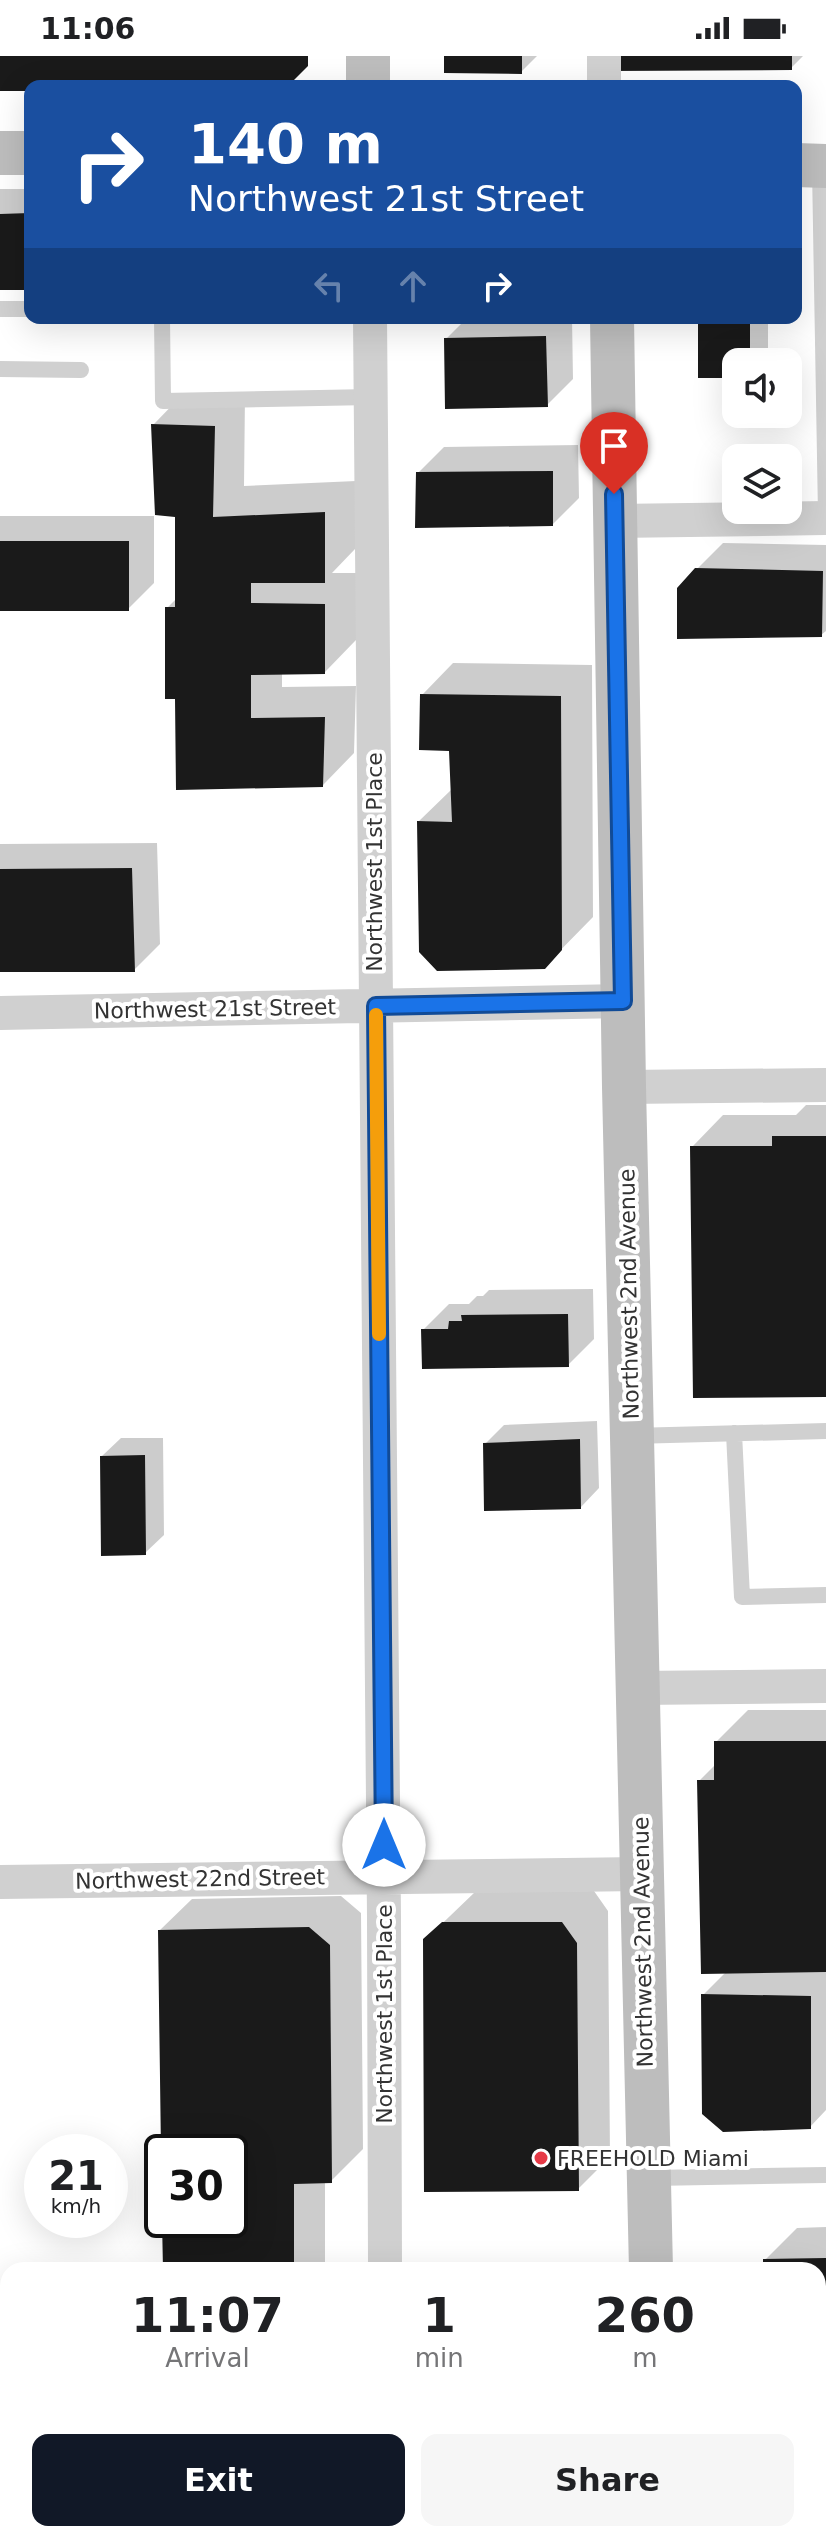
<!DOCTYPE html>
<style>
body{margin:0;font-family:"DejaVu Sans",sans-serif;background:#f6f6f6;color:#202124;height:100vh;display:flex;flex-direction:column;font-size:30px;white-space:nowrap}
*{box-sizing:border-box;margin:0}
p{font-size:26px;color:#757577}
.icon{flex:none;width:44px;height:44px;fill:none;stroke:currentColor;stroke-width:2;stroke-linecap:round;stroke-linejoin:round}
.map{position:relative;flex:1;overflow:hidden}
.panel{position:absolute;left:0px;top:2206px;width:826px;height:280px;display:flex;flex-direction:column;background:#fff;border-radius:24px 24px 0 0;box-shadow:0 8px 32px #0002}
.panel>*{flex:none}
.hud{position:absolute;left:24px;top:24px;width:778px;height:244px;border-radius:16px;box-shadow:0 8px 32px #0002;background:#1a4fa0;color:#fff;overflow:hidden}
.fabs{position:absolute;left:722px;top:292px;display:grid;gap:16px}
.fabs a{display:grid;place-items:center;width:80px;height:80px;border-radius:16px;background:#fff;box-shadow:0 8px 32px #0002;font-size:40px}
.speed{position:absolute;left:24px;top:2078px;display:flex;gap:16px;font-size:40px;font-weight:700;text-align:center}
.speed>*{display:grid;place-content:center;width:104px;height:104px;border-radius:50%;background:#fff;box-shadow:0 8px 32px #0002;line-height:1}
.speed small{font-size:20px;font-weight:400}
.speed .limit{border:4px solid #111;border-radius:12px;background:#fff;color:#111}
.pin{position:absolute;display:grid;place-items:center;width:68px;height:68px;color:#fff;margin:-82px -34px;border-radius:50% 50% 50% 0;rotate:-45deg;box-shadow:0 0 8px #0007}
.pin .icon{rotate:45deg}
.me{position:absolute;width:88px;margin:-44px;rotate:0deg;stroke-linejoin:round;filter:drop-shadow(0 0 6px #0008)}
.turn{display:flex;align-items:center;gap:28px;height:168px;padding:0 32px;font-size:36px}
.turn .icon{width:104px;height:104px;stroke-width:2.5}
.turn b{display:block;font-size:56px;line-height:68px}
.lanes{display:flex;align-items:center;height:76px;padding:0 32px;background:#0003;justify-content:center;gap:40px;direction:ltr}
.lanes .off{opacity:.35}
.eta{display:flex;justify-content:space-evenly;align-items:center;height:136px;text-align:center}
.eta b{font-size:48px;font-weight:800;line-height:56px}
.cta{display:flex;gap:16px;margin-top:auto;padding:16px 32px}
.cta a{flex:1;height:92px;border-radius:16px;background:#111827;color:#fff;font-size:32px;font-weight:800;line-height:92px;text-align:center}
.cta a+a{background:#f6f6f6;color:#202124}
.status{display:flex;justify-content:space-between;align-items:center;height:56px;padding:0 40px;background:#fff;direction:ltr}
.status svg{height:22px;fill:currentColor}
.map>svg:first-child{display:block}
.shadow{fill:#0003}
.building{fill:#1a1a1a}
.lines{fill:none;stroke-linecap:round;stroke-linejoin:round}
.lane{stroke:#d0d0d0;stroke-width:16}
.street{stroke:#d0d0d0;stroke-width:34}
.secondary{stroke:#bdbdbd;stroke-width:44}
.route-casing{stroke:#114b97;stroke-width:20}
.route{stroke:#1a73e8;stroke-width:14}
.slow{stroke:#f59e0b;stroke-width:14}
.poi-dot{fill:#e63946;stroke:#fff;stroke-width:3}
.labels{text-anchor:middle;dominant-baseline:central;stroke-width:8;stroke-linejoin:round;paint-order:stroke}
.street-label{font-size:22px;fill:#333;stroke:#fff}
.poi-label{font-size:22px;fill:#333;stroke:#fff;text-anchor:start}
</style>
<div class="status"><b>11:06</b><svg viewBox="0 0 49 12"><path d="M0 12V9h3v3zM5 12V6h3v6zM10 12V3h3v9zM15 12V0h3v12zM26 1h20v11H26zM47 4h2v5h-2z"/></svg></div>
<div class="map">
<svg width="826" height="2486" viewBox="0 0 826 2486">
<rect width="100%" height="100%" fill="#fff"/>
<path class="shadow" d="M446 0H537L521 16Z
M612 0H803L791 12Z
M0 133H30V232H0Z
M467 262H572L573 323 547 349 446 283Z
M701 262H768V301L763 306H736V320L700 263Z
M184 337 245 339 244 430 356 425 355 493 332 517H356V584L325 616 282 617V631L356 630 354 697 323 729 177 641 167 552 177 542V459L153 369Z
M578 389 579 442 553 468 418 417 444 391Z
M0 460H154V527L128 553H0Z
M723 487 826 489V575L821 579 696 514Z
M453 607 592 609 593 861 544 911 419 765 451 734V693L422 639Z
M157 787 160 888 134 914H0V788Z
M806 1049H826V1339L692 1091 723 1059H796Z
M593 1233 594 1283 568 1309 423 1274 449 1248H469L477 1240H483L489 1234Z
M597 1365 599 1432 581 1451 485 1388 504 1369Z
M121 1382H163L164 1479 145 1497 102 1400Z
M748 1654H826V2054L810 2071 703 1939 727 1915 699 1725 716 1708V1686Z
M594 1835 608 1855 610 2101 578 2133 425 1884 475 1836Z
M341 1840 361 1857 363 2093 331 2125H325V2213L165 2214 164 2164H230V2096H163L160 1874 192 1843Z
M826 2171V2308L818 2309V2214H765V2204L797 2172Z
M617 2209V2214H458L461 2211Z
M0 2407H8V2478L366 2479 359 2486H0Z
M434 2478H620V2485L434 2486Z"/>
<path class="building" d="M0 0H308V10L288 30H30V35H0Z
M444 0H522V18L444 17Z
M610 0H792V14L610 15Z
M30 157V234H0V158Z
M750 262V306H736V322H698V263Z
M546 280 548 351 445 353 444 282Z
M151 368 215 370 213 461 325 456V527H251V547L325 548V618L251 619V662L325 661 323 731 176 734 175 643H165V551H175V461L155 459Z
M553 415V470L415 472 416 416Z
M0 485H129V555H0Z
M695 512 823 515 822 581 677 583V532Z
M420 638 561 640 562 894 545 913 437 915 419 896 417 765 452 766 449 695 419 694Z
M132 812 135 916H0V813Z
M772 1080H826V1341L693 1342 690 1090H772Z
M568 1258 569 1311 422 1313 421 1273H448L449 1265H462L461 1259Z
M580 1383 581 1453 484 1455 483 1387Z
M145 1399 146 1499 101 1500 100 1400Z
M714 1685H826V1916L701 1918 697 1724H714Z
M442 1866H562L577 1887 579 2135 424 2136 423 1883Z
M309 1871 330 1889 332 2127 294 2128V2214H163L162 2164H230V2096H161L158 1874Z
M701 1938 811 1940V2073L723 2076 702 2058Z
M826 2202V2310L818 2311V2214H763V2203Z
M0 2432H8V2478H145V2486H0Z
M162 2478H335V2486H162Z
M432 2478H588L589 2486H432Z"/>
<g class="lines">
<path class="lane" d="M820 113 826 459
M0 253H30
M162 262 163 345 371 341
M0 313 81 314
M734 1377 742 1541 826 1539
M632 1380 826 1375
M652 2122 826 2119"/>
<path class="street" d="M604 0V30
M370 262 384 1861 385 2214
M614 465 826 462
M0 957 623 945
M624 1031 826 1029
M637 1632 826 1630
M0 1826 641 1818
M818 2421H826
M385 2478V2486"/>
<path class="secondary" d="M368 0V30
M0 97H30
M796 109 826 110
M612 262 624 1031 651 2214
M653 2478V2486"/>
</g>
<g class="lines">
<defs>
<path id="route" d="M384 1789 376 950 623 945 614 438"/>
</defs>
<use href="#route" class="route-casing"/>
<use href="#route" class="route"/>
<path class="slow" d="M376 959 379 1278"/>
</g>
<circle class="poi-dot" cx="541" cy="2102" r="8"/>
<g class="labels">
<g class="street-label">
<text transform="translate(374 806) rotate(-90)">Northwest 1st Place</text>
<text transform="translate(215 953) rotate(-1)">Northwest 21st Street</text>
<text transform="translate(629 1238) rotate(-91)">Northwest 2nd Avenue</text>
<text transform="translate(200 1823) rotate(-1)">Northwest 22nd Street</text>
<text transform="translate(643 1886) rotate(-91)">Northwest 2nd Avenue</text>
<text transform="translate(384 1958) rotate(-90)">Northwest 1st Place</text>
</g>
<g class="poi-label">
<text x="557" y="2102">FREEHOLD Miami</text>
</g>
</g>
</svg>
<div class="fabs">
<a><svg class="icon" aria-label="sound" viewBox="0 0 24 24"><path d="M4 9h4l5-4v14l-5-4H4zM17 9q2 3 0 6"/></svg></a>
<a><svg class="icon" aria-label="layers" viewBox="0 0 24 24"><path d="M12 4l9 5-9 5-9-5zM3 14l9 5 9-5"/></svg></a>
</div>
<div class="speed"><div>21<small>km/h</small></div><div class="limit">30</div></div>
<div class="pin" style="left:614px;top:438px;background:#d93025"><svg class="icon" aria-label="arrive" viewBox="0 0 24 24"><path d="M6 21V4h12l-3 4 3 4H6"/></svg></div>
<svg class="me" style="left:384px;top:1789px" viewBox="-20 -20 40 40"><circle r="19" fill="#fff"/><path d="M0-13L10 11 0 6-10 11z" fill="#1a73e8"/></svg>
<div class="hud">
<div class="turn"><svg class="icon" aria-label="right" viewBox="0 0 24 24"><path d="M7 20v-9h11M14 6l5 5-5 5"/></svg><div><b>140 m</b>Northwest 21st Street</div></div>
<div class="lanes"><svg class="icon off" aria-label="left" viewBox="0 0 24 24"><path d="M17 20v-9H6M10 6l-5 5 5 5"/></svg><svg class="icon off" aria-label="ahead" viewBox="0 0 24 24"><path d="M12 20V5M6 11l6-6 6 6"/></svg><svg class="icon" aria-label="right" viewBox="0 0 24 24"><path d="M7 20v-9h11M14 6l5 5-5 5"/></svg></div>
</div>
<section class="panel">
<div class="eta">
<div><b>11:07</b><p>Arrival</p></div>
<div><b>1</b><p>min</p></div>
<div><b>260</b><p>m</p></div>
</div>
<div class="cta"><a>Exit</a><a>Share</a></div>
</section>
</div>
